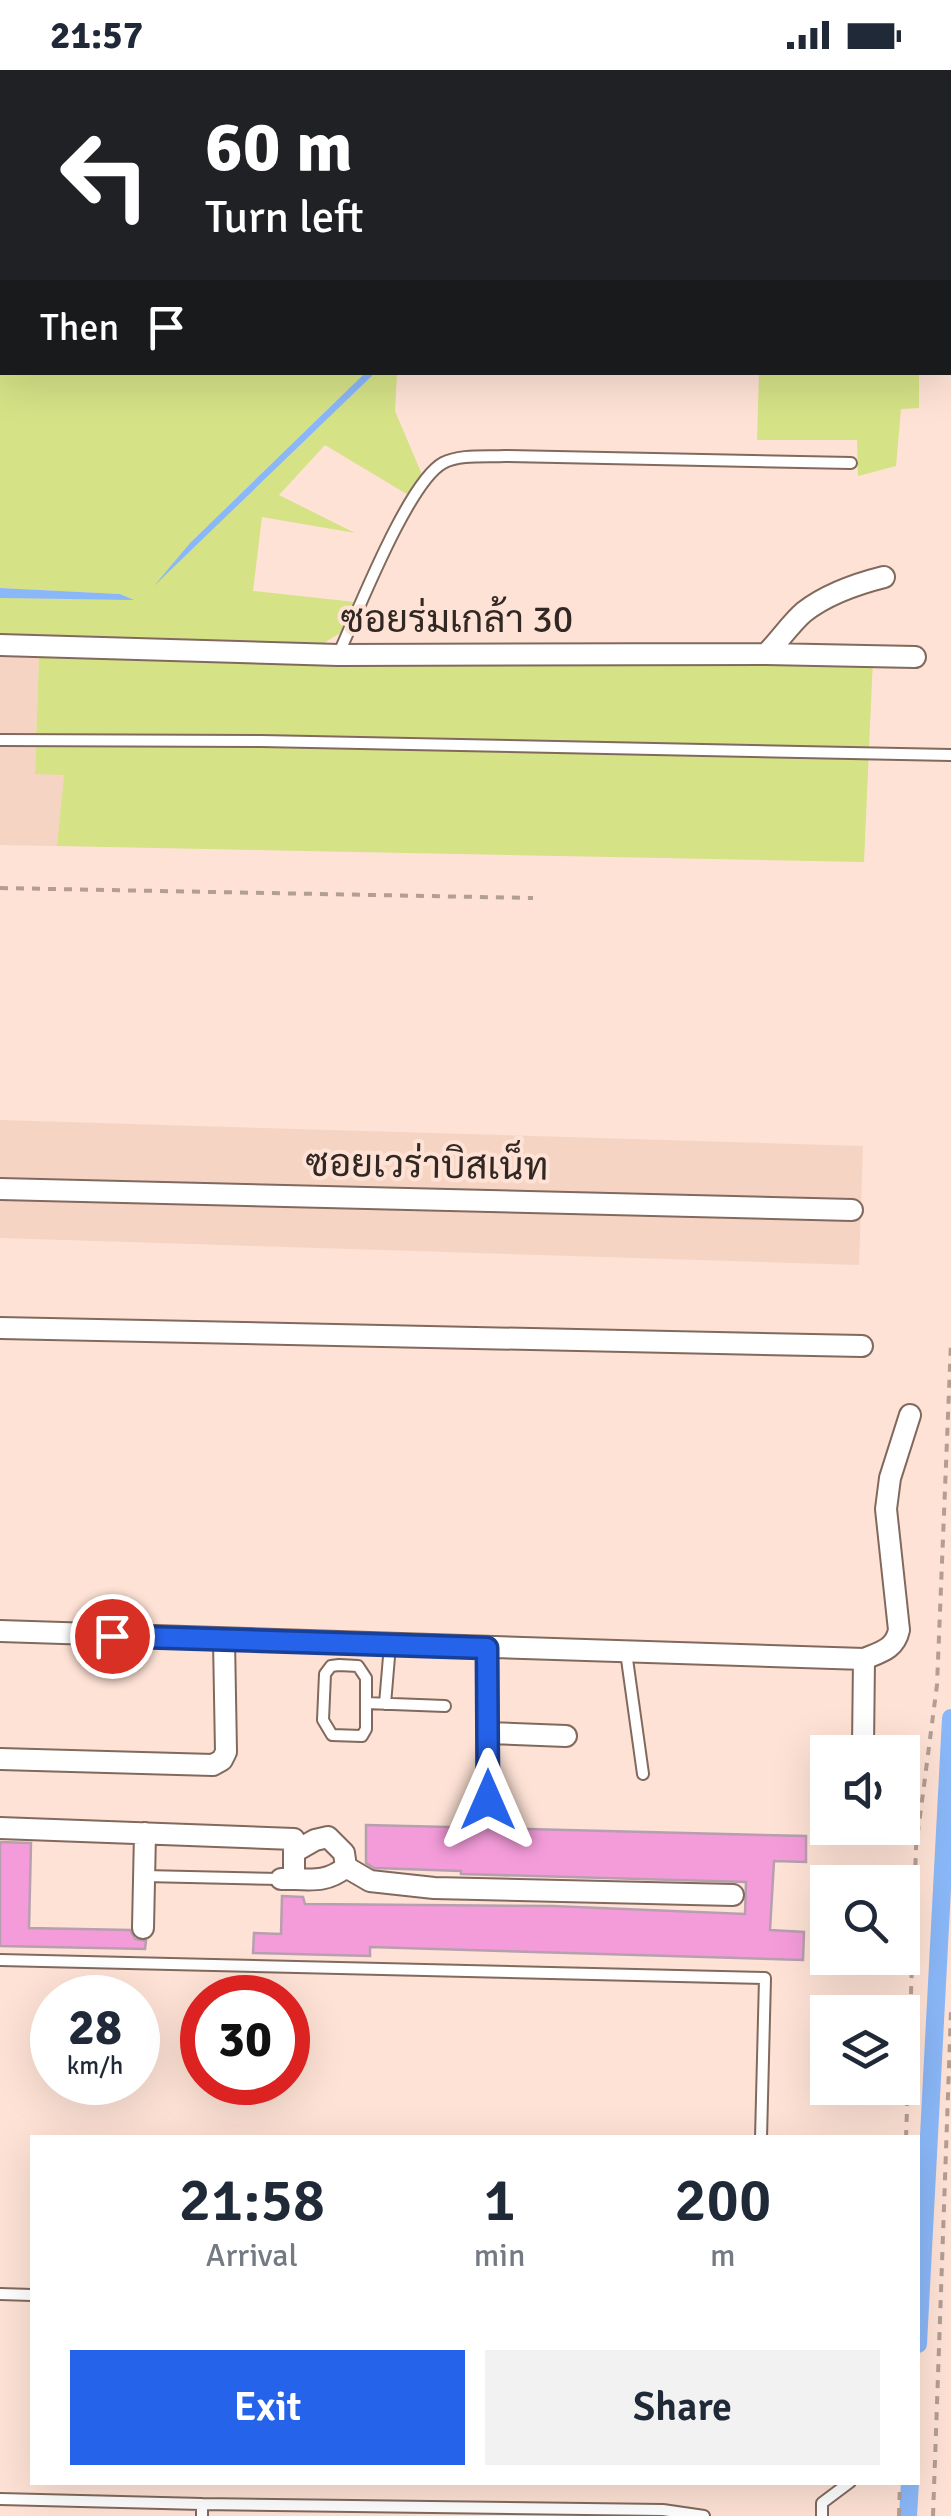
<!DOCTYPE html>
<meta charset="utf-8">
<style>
body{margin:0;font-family:Signika,Sarabun,sans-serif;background:#f2f2f3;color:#1f2937;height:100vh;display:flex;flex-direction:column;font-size:38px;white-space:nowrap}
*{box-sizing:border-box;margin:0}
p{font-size:32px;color:#747a83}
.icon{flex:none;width:55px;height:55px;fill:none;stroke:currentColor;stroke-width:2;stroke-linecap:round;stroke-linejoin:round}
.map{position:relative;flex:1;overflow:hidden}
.panel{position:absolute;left:30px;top:2065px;width:890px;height:350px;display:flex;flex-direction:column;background:#fff;border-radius:0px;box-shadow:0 10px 40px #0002}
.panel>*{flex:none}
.guide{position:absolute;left:0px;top:0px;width:952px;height:305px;box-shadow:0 10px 40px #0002;background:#202124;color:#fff;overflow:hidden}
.buttons{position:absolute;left:810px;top:1665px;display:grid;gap:20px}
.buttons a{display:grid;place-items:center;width:110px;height:110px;border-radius:0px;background:#fff;box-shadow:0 10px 40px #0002;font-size:50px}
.speed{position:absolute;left:30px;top:1905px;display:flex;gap:20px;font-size:50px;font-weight:700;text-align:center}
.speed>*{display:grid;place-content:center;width:130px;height:130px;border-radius:50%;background:#fff;box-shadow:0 10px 40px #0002;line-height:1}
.speed small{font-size:25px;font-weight:400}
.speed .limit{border:15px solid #d22;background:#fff;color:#111}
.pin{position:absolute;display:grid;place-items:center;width:85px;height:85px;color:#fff;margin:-42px;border:5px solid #fff;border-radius:50%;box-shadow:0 2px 10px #0007}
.me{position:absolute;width:110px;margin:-55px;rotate:0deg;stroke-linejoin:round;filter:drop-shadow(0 0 8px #0008)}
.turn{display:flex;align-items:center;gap:35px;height:210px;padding:0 40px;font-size:45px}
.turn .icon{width:130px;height:130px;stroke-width:2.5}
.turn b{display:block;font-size:70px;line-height:85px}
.then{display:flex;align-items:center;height:95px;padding:0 40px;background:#0003;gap:20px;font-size:38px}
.eta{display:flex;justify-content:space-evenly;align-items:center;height:170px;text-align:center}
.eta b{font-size:60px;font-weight:600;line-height:70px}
.action{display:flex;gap:20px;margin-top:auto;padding:20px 40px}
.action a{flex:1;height:115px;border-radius:0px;background:#2563eb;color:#fff;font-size:40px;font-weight:600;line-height:115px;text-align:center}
.action a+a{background:#f2f2f3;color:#1f2937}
.status{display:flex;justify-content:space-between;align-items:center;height:70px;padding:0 50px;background:#fff;direction:ltr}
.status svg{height:28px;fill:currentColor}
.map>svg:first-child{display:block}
.built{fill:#f6d4c3}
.green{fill:#d5e286}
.water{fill:#8ab7f7}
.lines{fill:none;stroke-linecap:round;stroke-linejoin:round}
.canal{stroke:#8ab7f7;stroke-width:18}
.building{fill:#f49cda;stroke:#b79faf;stroke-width:2.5}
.service-casing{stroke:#81695d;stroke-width:14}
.minor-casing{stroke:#81695d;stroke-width:24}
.path{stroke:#b39e94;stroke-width:4;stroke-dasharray:8 8;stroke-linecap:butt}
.service{stroke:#fff;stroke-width:10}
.minor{stroke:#fff;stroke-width:20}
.route-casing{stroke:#184099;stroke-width:25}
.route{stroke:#2563eb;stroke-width:18}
.labels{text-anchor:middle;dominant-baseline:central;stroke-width:8;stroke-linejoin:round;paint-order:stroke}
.street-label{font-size:38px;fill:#322823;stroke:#fee2d5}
</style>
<div class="status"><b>21:57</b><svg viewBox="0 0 49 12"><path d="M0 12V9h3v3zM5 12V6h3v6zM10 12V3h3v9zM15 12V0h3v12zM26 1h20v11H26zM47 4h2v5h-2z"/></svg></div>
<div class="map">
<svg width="951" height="2446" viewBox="0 0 951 2446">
<rect width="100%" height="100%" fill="#fee2d5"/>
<path class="built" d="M0 67H2V245H0Z
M0 586 39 587 35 703 65 704 57 776 0 775Z
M0 1050 863 1076 859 1195 0 1168Z"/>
<path class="green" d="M0 0H950L951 5 950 42V2H2L0 67Z
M0 266 2 302 365 303 190 473 163 507 375 303H397L395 341 423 407 410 426 325 375 279 425 355 463 262 447 253 521 355 532 350 557 324 573 0 564V528L131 529 120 524 0 518Z
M759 303H919V338L901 339 896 396 858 406 857 370H757Z
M39 587 747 592 873 588 864 792 57 776 64 705 35 704Z"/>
<path class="water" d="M365 303H375L154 516 190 473Z
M0 518 120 524 134 530 0 528Z"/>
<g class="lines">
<path class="canal" d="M918 2274 951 1648
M908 2446 910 2412"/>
</g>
<path class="building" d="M366 1755 806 1766V1792L774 1791 770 1860 804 1862 803 1890 370 1877V1886L253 1883 254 1863 281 1864 282 1826 303 1827 305 1834 552 1836 745 1844 746 1812 461 1804V1801L374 1798 366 1793Z
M0 1772 31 1773 29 1858 130 1860 135 1869 146 1871 145 1879 0 1876Z"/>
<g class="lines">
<defs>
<path id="service" d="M0 177H2
M0 227H2
M338 585C357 544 408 412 443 393 460 384 486 387 505 386L851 393
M0 670 261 671 951 685
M626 1582 643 1704
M339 1595 358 1596 366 1608V1659L362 1666 332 1665 323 1650 325 1604 331 1596Z
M366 1633 445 1636
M385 1634 390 1575
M144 1806 280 1809
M0 1890 765 1908 761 2068
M0 2224 32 2225
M0 2429 202 2434V2446
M202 2434 663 2440 704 2446
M822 2446V2433L850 2412"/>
<path id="minor" d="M0 575 338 585 766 584 915 587
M766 584C779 571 792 552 804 542 827 524 856 514 884 507
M0 1119 852 1140
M0 1258 862 1276
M0 1561 864 1589C881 1582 895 1579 899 1560L886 1439 890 1408 910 1345
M487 1578 488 1730
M488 1663 566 1666
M863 1677 864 1589
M0 1689 213 1695 222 1690 226 1682 224 1570
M0 1758 294 1769V1809H281
M294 1782 315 1770 328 1767 344 1783 346 1797C329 1811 315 1810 294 1809
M346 1797 370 1811 434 1818 733 1825
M143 1858 145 1763"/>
</defs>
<use href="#service" class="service-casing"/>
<use href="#minor" class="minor-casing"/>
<path class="path" d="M0 818 533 828
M906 2068 916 1777 937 1615 951 1272
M899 2446 900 2412
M933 2446 951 1940"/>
<use href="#service" class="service"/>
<use href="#minor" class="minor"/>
</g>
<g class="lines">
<defs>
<path id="route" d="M112 1566 487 1578 488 1730"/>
</defs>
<use href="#route" class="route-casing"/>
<use href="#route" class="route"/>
</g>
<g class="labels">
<g class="street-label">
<text x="457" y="549">ซอยร่มเกล้า 30</text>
<text transform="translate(427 1095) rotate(1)">ซอยเวร่าบิสเน็ท</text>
</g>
</g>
</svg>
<div class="buttons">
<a><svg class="icon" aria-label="sound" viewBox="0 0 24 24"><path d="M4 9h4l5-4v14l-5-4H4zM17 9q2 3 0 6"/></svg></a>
<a><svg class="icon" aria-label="search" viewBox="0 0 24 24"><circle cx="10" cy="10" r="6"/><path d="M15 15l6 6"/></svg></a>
<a><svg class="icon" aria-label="layers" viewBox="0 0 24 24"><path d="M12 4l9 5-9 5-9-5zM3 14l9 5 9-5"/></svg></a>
</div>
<div class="speed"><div>28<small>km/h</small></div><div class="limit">30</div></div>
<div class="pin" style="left:112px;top:1566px;background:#d93025"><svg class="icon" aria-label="arrive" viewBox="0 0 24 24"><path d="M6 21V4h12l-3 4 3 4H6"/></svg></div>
<svg class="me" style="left:488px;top:1730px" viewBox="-20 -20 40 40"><path d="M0-17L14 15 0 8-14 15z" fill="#2563eb" stroke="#fff" stroke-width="4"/></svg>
<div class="guide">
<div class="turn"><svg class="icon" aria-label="left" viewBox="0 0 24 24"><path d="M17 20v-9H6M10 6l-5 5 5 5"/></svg><div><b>60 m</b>Turn left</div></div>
<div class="then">Then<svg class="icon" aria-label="arrive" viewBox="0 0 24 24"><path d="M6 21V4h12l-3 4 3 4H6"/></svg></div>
</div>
<section class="panel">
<div class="eta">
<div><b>21:58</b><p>Arrival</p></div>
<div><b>1</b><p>min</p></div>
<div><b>200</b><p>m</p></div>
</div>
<div class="action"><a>Exit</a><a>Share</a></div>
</section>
</div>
